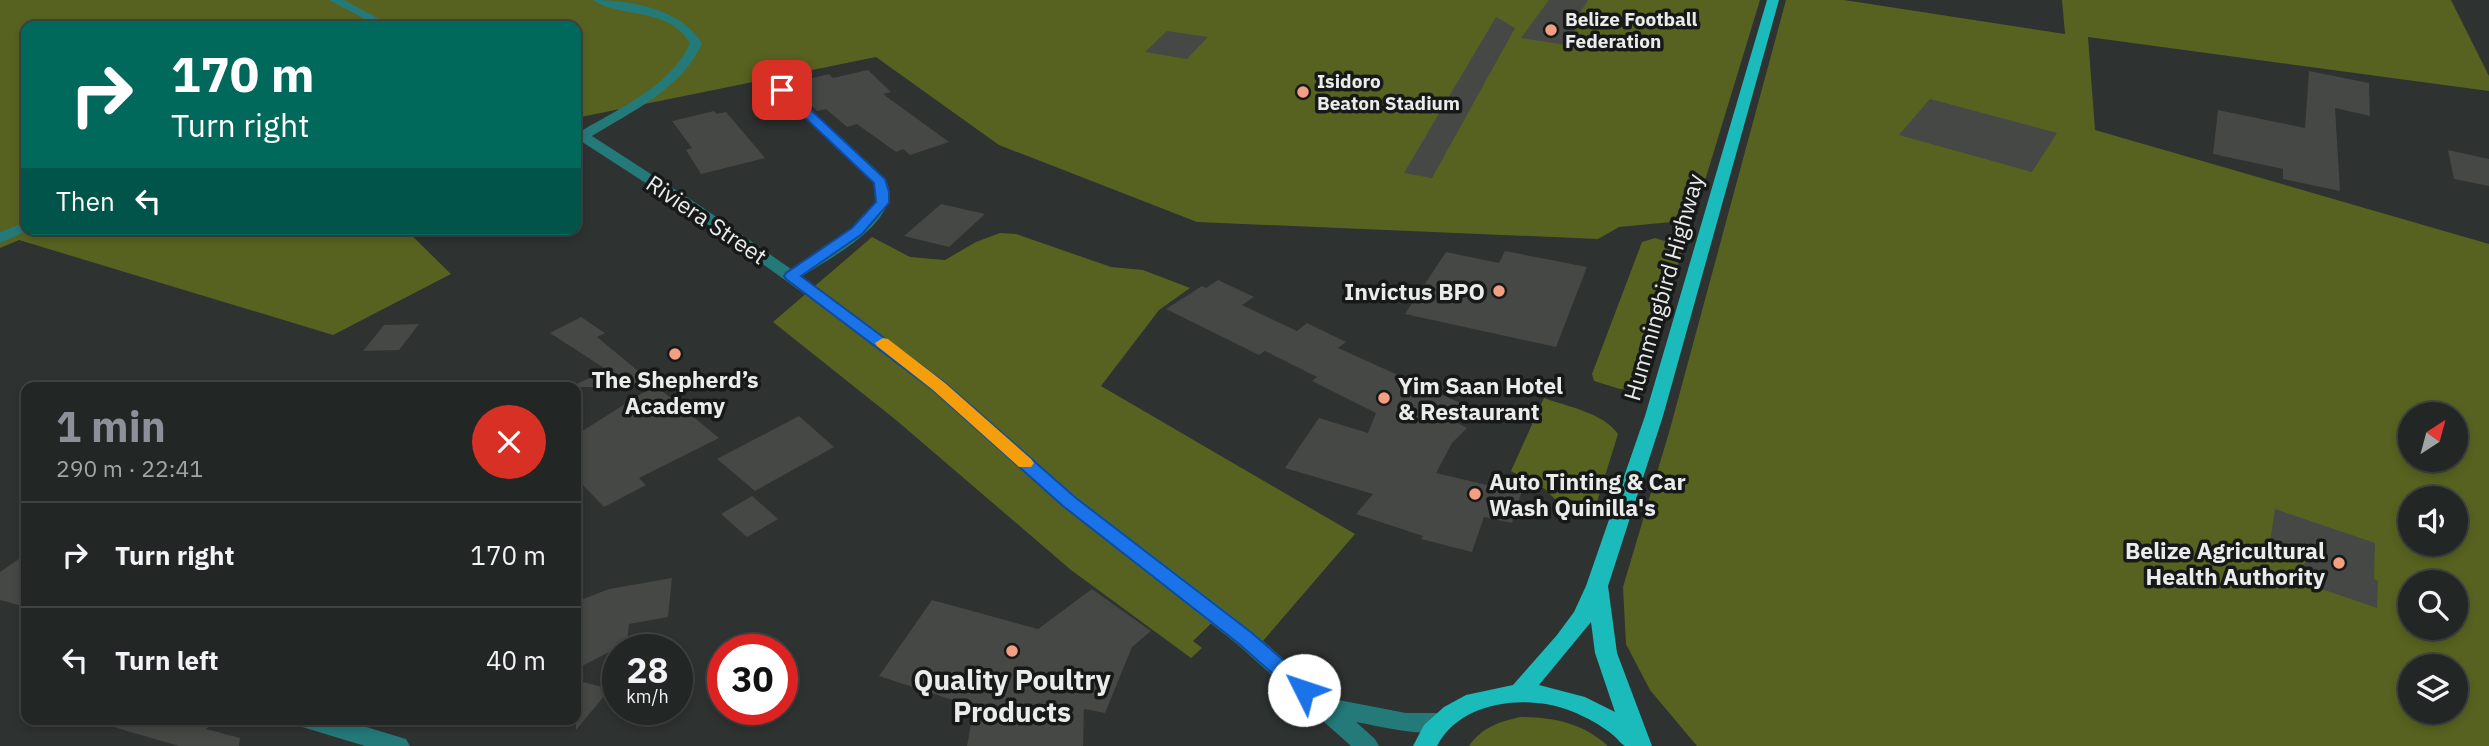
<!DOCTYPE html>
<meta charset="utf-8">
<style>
body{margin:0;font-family:"IBM Plex Sans",sans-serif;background:#2e3231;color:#f1f3f6;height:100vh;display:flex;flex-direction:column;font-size:26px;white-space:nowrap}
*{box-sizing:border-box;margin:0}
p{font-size:23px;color:#a2a5a6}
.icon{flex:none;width:38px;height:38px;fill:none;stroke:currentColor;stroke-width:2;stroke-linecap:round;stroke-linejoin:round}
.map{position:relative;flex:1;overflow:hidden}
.sheet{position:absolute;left:21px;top:382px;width:560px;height:343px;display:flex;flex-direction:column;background:#222624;border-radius:14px;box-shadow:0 4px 10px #0003,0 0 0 2px #3f4341}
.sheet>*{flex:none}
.top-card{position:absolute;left:21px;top:21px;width:560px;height:214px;border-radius:14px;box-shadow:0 4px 10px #0003,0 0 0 2px #3f4341;background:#00695c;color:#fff;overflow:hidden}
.needle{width:46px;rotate:36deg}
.buttons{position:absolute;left:2398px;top:402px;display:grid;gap:14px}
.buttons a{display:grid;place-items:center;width:70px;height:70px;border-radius:50%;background:#222624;box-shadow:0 4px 10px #0003,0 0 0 2px #3f4341;font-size:35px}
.speed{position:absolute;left:602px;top:634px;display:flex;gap:14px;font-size:35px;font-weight:700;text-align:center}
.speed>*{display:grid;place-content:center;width:91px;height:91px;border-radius:50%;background:#222624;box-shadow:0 4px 10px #0003,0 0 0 2px #3f4341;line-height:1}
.speed small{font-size:18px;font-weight:400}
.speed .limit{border:10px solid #d22;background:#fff;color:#111}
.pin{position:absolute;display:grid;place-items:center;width:60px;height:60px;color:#fff;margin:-30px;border-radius:14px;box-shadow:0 4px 10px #0006}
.me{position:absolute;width:77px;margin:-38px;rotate:311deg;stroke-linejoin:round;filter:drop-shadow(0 0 5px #0008)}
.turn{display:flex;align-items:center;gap:24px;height:147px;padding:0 35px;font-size:32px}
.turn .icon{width:91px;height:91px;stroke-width:2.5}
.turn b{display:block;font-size:49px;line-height:60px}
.then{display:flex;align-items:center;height:66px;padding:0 35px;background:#0003;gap:14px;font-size:26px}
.round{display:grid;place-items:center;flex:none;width:74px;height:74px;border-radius:37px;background:#2e3231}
.head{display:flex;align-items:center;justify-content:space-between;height:119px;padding:0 35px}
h1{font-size:42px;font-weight:700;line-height:52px;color:#8c9099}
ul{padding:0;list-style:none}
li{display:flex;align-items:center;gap:21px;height:105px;padding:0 35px;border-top:2px solid #3f4341}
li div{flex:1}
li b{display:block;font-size:26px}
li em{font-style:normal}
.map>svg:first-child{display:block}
.green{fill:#576220;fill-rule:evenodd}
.building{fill:#454845}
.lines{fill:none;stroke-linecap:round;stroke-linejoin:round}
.street{fill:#247979;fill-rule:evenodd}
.primary{fill:#1cbbbb;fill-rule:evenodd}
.route{fill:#1a73e8;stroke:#114b97;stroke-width:2}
.slow{fill:#f59e0b}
.poi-dot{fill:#f3a082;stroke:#171918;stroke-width:2.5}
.labels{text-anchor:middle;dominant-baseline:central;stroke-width:7;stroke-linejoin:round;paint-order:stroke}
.far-poi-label{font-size:19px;font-weight:bold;fill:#e9eceb;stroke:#171918;text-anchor:start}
.street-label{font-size:23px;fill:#e9eceb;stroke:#171918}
.poi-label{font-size:23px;font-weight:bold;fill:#e9eceb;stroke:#171918;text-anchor:end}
.near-poi-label{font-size:28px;font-weight:bold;fill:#e9eceb;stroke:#171918}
</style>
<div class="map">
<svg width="2489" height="746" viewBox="0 0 2489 746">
<rect width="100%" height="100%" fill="#2e3230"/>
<path class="green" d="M0 0H1760L1693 220 1619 227 1598 239 1197 222 999 145 876 57 576 118V26H26V229H405L451 274 333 335 19 240 0 248Z
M1786 0H1844L2065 34 2062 0H2451L2489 76V91L2088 37 2095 130 2489 244V746H1697L1650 690 1626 644 1623 587 1670 429ZM2410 415H2455V460H2410ZM2410 499H2455V544H2410ZM2410 583H2455V628H2410ZM2410 667H2455V712H2410Z
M1000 233 1016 234 1111 267 1143 270 1190 288 1159 310 1101 386 1355 534 1263 641 1221 614 1193 641 1202 648 1191 658 1071 570 896 420 773 322 872 237 910 257 945 260 976 242Z
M1655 238 1684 247 1635 388 1620 389 1594 381 1592 374 1642 242Z
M1544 398C1568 407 1602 412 1618 434L1595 508H1578L1559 503 1545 489 1511 471Z
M1520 717C1553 717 1583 723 1608 746H1469C1482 727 1499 722 1520 717Z"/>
<path class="building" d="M1549 0H1588L1574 22H1580L1566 45 1521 38Z
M1496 17 1515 28 1432 178 1404 173Z
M1167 31 1208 37 1187 59 1145 52Z
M868 70 891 92 883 94 949 142 910 155 903 149 896 152 857 124 847 127 826 109 817 111 792 83 829 74 833 78Z
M2309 71 2369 83 2370 116 2335 108 2340 191 2283 179V169L2213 154 2218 110 2305 128Z
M1930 99 2057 133 2032 172 1899 135Z
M714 111 717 114 726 112 765 158 701 174 686 150 692 148 672 121Z
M2448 150 2489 159V186L2454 179Z
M941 204 985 214 949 247 904 236Z
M1505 251 1587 267 1556 347 1405 314 1446 252 1499 263Z
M1218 280 1254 297 1242 305 1297 331 1307 323 1346 342 1338 348 1467 406 1451 420 1467 428 1452 443 1436 473 1521 493 1512 523 1484 517 1472 552 1421 539 1423 536 1356 514 1373 494 1285 468 1319 418 1368 433 1376 413 1312 381 1317 377 1265 351 1259 355 1166 309 1202 286 1206 288Z
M581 317 605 333 597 337 719 438 639 478 646 485 604 507 576 478V435L652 387H570L607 370 550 333Z
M419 324 399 350 363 351 384 325Z
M799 416 834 447 755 491 717 459Z
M752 496 778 519 747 537 721 514Z
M2275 509 2375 543 2374 579 2378 581 2377 608 2316 587 2317 576 2304 571 2305 554 2270 542Z
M26 554V607L0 600V572Z
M672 578 668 617 629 624 627 643 576 669V602L609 589Z
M1092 589 1151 631 1132 647 1105 713 1084 709 1083 746H967L974 707 879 676 932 600 1038 629Z
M576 680 610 689 576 730Z
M111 719H216L206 729 240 738 239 746H179L110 726Z"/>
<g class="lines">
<path class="street" d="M329 0H344L392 26H378Z
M593 0C631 0 681 9 702 43 683 88 631 112 592 136L702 207 791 269C811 256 872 224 876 199 877 193 875 188 873 182L776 90 782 86 786 87 885 178C908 219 829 258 801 277L945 383 1077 497 1253 632 1328 698 1406 713H1441L1449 715 1453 722 1449 729C1420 738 1385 727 1356 722L1375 739 1379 746H1351L1237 644 1063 507 933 391 868 340 692 213 576 138V128L583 130C620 108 672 85 690 43 668 6 621 19 593 0Z
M26 222V229H31L0 243V232Z
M295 719H340L406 739 410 746H365L299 726Z"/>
<path class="primary" d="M1767 0H1779L1663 416 1608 586 1617 653 1652 746C1645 746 1632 746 1625 746 1621 744 1617 738 1613 735 1601 725 1586 717 1571 711 1528 694 1461 700 1437 746H1413L1424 725 1444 707 1466 695 1513 685 1557 635 1574 612 1586 586 1645 416ZM1591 622 1595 653 1615 712 1585 697 1539 685Z"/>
</g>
<path class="route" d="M778 87H786L885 179 889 192V203L862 234 801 276 945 383 1076 498 1252 633 1311 684 1315 690 1311 695 1304 698 1297 695 1238 643 1063 506 933 390 786 279 784 276 786 273 852 228 876 202 874 183 778 92Z"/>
<path class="slow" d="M883 338 888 339 945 383 1031 459 1034 463 1031 467H1019L933 390 877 346 875 343Z"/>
<g class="poi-dot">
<circle cx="1551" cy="30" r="7"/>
<circle cx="1303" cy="92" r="7"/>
<circle cx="1499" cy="291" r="7"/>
<circle cx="675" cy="354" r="7"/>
<circle cx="1384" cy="398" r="7"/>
<circle cx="1475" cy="494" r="7"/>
<circle cx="2339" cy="563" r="7"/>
<circle cx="1012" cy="651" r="7"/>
</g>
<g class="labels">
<g class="far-poi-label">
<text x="1565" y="19">Belize Football<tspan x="1565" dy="22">Federation</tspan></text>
<text x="1317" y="81">Isidoro<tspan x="1317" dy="22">Beaton Stadium</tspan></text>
</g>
<g class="street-label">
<text transform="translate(707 219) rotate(34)">Riviera Street</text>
<text transform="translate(1663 287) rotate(-74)">Hummingbird Highway</text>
</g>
<g class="poi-label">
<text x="1485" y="291">Invictus BPO</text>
<text x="675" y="379" text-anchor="middle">The Shepherd’s<tspan x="675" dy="26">Academy</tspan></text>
<text x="1398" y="385" text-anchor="start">Yim Saan Hotel<tspan x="1398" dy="26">&amp; Restaurant</tspan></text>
<text x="1489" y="481" text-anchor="start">Auto Tinting &amp; Car<tspan x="1489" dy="26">Wash Quinilla's</tspan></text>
<text x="2325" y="550">Belize Agricultural<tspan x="2325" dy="26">Health Authority</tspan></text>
</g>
<g class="near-poi-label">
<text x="1012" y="679">Quality Poultry<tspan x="1012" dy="32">Products</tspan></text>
</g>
</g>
</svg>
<div class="buttons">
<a><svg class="needle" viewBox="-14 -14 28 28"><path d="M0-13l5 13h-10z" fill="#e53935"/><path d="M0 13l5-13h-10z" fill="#a2a5a6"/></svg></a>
<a><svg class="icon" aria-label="sound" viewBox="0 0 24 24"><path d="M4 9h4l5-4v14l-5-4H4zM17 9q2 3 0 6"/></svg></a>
<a><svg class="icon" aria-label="search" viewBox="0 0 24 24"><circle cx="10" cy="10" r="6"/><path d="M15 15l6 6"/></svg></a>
<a><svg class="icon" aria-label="layers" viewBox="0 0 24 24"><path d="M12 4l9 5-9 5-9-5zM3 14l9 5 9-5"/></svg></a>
</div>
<div class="speed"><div>28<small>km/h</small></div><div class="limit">30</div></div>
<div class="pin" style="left:782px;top:90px;background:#d93025"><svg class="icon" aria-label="arrive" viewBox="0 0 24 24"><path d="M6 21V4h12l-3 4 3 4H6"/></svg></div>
<svg class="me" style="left:1304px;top:690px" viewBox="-20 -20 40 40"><circle r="19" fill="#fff"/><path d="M0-13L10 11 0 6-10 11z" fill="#1a73e8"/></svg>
<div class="top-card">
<div class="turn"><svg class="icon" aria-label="right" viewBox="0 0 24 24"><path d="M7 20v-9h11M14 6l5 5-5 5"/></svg><div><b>170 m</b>Turn right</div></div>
<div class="then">Then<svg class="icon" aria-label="left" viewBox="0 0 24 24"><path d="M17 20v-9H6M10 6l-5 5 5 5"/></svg></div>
</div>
<section class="sheet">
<div class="head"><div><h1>1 min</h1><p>290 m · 22:41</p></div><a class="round" style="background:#d93025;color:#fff"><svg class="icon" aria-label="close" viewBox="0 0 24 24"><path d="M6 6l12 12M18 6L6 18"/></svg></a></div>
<ul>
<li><svg class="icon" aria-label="right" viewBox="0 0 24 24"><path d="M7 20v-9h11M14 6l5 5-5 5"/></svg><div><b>Turn right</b></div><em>170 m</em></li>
<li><svg class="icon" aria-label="left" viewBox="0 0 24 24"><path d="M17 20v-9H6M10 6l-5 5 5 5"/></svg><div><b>Turn left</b></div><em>40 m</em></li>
</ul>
</section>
</div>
